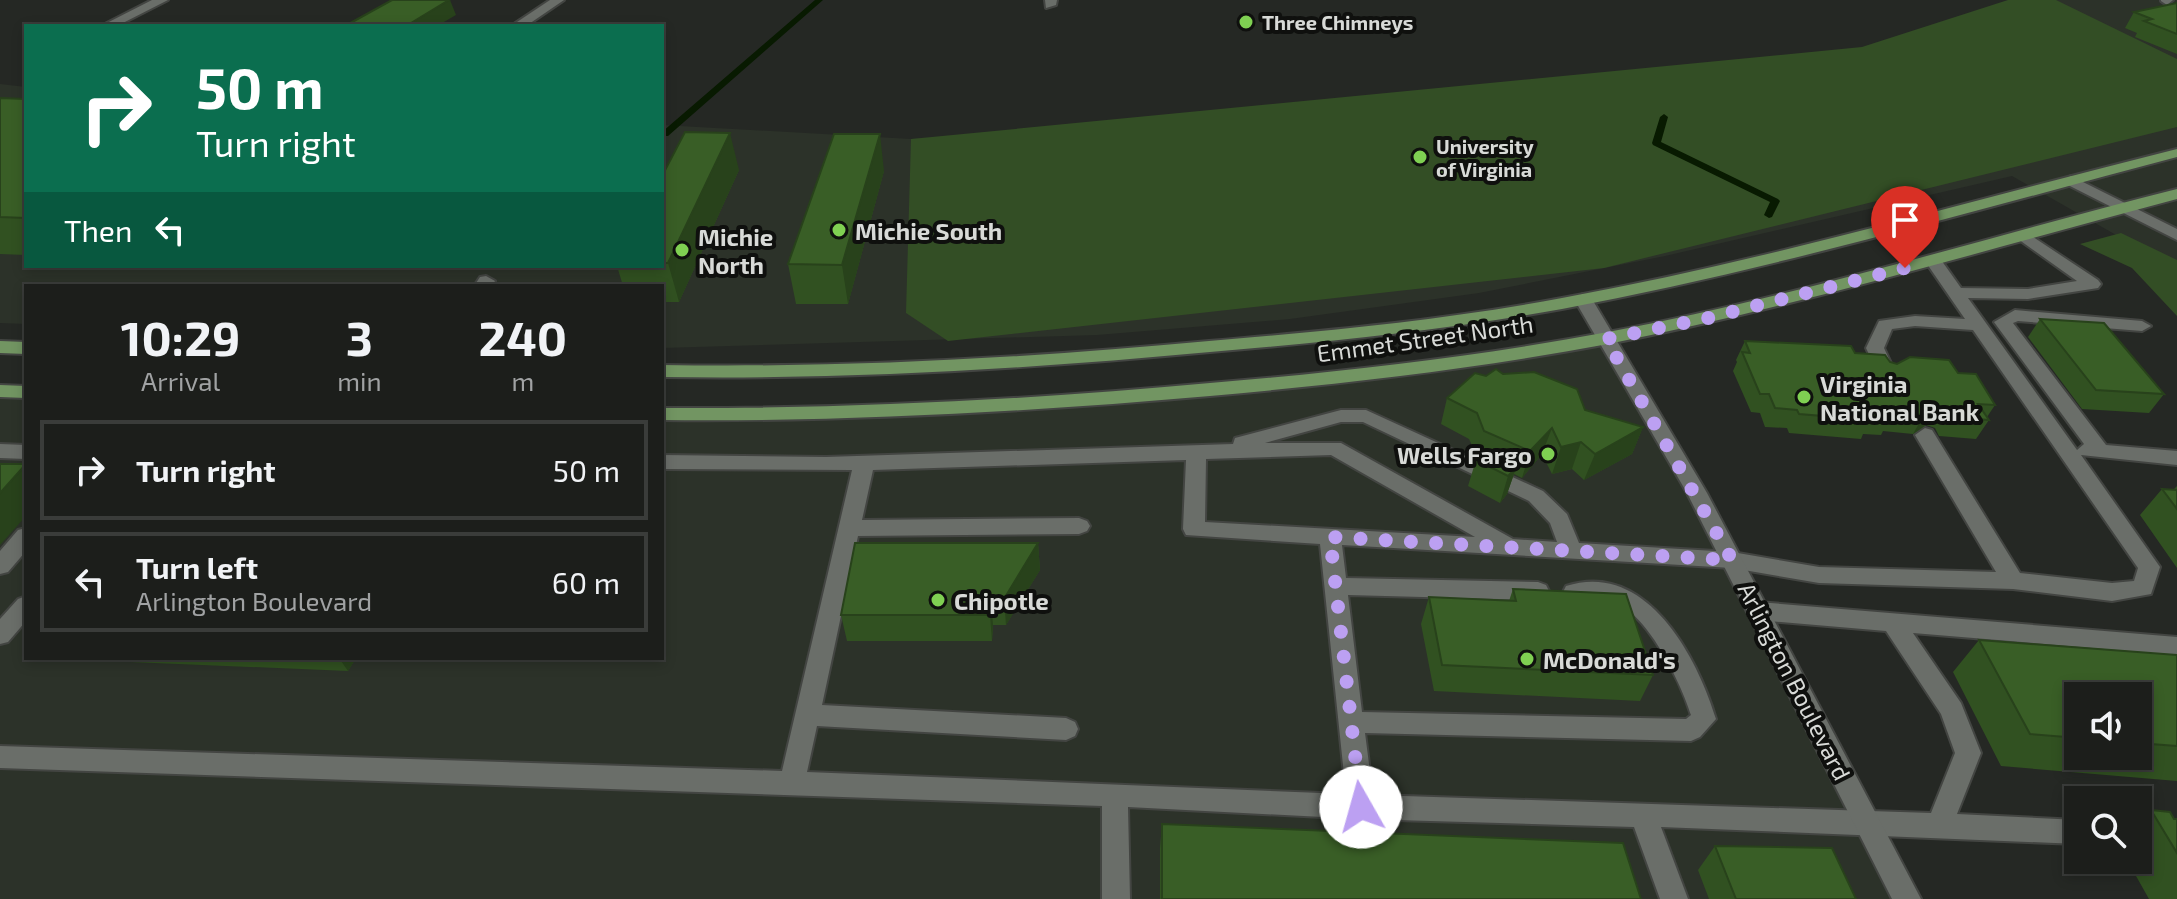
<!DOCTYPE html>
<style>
body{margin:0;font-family:"Exo 2",sans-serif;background:#292b28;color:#f1f3f6;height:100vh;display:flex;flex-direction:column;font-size:30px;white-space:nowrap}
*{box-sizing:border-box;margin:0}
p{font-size:26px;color:#a0a2a3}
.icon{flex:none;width:44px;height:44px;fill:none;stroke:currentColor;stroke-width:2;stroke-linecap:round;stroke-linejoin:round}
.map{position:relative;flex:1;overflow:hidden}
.panel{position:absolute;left:24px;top:284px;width:640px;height:376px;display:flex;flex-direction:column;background:#1c1e1b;border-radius:0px;box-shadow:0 4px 12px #0003,0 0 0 2px #3a3c3a}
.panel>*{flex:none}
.guide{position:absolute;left:24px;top:24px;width:640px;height:244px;border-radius:0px;box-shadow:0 4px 12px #0003,0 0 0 2px #3a3c3a;background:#0b6e4f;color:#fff;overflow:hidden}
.controls{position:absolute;left:2064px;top:682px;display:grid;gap:16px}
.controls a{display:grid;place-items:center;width:88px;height:88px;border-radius:0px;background:#1c1e1b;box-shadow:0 4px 12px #0003,0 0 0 2px #3a3c3a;font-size:40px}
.pin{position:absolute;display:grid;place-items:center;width:68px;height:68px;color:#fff;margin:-82px -34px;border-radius:50% 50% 50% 0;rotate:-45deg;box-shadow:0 0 8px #0007}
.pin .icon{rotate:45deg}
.me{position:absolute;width:88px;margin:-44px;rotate:353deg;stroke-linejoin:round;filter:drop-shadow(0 0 6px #0008)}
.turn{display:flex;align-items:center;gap:28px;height:168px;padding:0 40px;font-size:36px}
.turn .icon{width:104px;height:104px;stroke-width:2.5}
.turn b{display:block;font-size:56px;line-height:68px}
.then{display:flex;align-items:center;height:76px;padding:0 40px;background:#0003;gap:16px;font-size:30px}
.eta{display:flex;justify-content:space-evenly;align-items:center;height:136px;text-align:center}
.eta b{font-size:48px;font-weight:700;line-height:56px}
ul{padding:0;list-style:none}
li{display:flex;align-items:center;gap:24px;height:100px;margin:0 16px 12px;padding:0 24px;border:4px solid #3a3c3a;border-radius:0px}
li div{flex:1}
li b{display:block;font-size:30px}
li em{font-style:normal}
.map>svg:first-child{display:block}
.built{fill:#2c3229}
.green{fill:#334e25}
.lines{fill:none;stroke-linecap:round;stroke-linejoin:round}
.stream{fill:#081a01;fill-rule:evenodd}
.lane-casing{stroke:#434542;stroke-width:4}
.street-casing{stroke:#434542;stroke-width:4}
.secondary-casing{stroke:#434542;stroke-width:4}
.primary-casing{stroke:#434542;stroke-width:4}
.lane{fill:#6a6e69;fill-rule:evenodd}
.street{fill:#6a6e69;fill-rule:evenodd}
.secondary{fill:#6a6e69;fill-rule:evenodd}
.primary{fill:#729562;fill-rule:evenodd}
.wall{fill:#315121;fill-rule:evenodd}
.shaded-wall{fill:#28421b}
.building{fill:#395e26;stroke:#28421b;stroke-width:2}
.route{stroke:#bca0f2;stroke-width:14;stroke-dasharray:0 25.2}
.poi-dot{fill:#7fd052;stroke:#0f100e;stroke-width:3}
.labels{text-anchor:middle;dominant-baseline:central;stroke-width:8;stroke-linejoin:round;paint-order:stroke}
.far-poi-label{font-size:20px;font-weight:bold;fill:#d8dad7;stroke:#0f100e;text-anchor:start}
.poi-label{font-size:24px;font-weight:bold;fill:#d8dad7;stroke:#0f100e;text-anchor:start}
.street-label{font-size:24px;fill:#d8dad7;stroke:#0f100e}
</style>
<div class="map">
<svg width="2177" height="899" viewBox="0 0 2177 899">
<rect width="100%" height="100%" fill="#252824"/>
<path class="built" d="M2054 0H2177V277L2162 261 2012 176 1665 256 1479 293 1290 319 1097 335 662 348V286H26V324L0 323V84L26 87V266H662V125L911 139 1843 86Z
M1606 339 1905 899H0V391L26 392V658H662V414L1079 401 1483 358Z"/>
<path class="green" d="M2008 0H2056L2177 59V127L1604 268 948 341 906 313 911 139 1862 47Z
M2121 233 2177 260V316L2132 268 2080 244Z"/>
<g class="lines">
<path class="stream" d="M815 0H823L668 136H662V132Z
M1664 114 1668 117 1661 142 1778 199 1780 201 1772 217 1769 218 1764 215 1770 202 1653 145 1652 143 1660 117Z"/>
<defs>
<path id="lane" d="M2024 231 2098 280 2101 284 2098 288 2028 299 1968 298 2077 450 2084 444 1994 322 2015 310 2142 321 2151 326 2142 331 2018 321 2013 323 2106 445 2177 451V465L2081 455 2160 567 2151 594 2112 601 2013 589 1819 583 1732 568 1342 545 1346 578 1538 582 1546 585 1549 591 1546 597 1538 600 1348 595 1362 712 1686 719 1691 715C1681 683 1646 609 1610 601 1595 597 1581 603 1566 598L1563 592 1566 586C1646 560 1697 656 1716 719L1700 737 1691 741 1365 733 1373 795 1931 813 1955 753 1941 714 1886 631 1758 620 1750 617 1747 611 1750 605 1758 602 2177 637V655L1913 633 1961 703 1981 753 1957 814 2078 820V844L1661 827 1688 899H1660L1634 827 1361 819 1128 807 1130 899H1102V806L0 768V746L782 771 852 470 662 469V455L826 457 1233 444 1235 438 1341 410H1366L1543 491 1567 514 1579 543 1732 552 1819 567 1996 572 1915 435 1925 428 1932 430 2020 573 2112 583 2134 581 2138 568 1973 330 1915 326 1892 329 1884 348 1896 374 1887 380 1880 378 1866 348 1879 321 1915 316 1965 319 1925 261 1927 257H1939L1961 288 2028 289 2077 281 2018 239V233ZM1341 422H1363L1529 501 1550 523 1557 542 1513 539 1341 443H1265ZM1331 455 1475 537 1205 522 1206 459ZM1186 460 1183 529 1186 535 1320 544 1346 794 807 772 817 726 1066 740 1075 736 1078 729 1075 722 1066 718 822 705 858 536 1079 534 1087 531 1090 526 1087 521 1079 518 862 520 873 470Z
M486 276 495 281 492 286H474L480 277Z
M0 444 26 445V459L0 458Z
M26 528V551L8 572 0 574V551L18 530Z
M26 596V621L8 642 0 644V619L18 599Z"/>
<path id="street" d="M152 0H168L117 26H101Z
M550 0H564L526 26H511Z
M1045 0H1057L1056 5 1046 8Z
M2173 0 2167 5 2161 1V0Z"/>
<path id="secondary" d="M2071 176 2177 229V240L2066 184 2063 181Z
M1583 294 1592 299 1707 493 1921 899H1892L1687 493 1574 299Z"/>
<path id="primary" d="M2177 149V157C1973 211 1769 270 1562 309 1446 330 1327 342 1210 352 1027 369 845 380 662 377V365C845 368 1027 358 1209 341 1327 331 1445 320 1562 298 1769 260 1973 200 2177 149Z
M2177 189V199C1988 249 1800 306 1608 344 1476 369 1343 384 1210 396 1027 412 845 422 662 420V408C845 409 1027 400 1210 383 1343 372 1476 357 1608 332 1800 296 1987 237 2177 189Z
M0 341 26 342V354L0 353Z
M0 385 26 386V398L0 397Z"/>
</defs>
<use href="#lane" class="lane-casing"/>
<use href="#street" class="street-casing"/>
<use href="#secondary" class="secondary-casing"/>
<use href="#primary" class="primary-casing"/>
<use href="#lane" class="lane"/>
<use href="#street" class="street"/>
<use href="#secondary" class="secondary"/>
<use href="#primary" class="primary"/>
</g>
<path class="wall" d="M2177 3V54L2135 37 2137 33 2125 28 2134 12Z
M0 98 26 99V255L0 254Z
M739 170 679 302H662V286H623L617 266H662V176Z
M884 171 848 304H796L788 264Z
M316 266H434L430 270Z
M2040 319 2164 394 2149 413 2082 409 2028 337Z
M1745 341 1855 353 1897 364 1958 373 1995 405 1987 417 1989 420 1976 439 1939 436 1935 428 1926 425 1913 434 1883 431 1881 435 1863 434 1861 439 1789 433 1787 428 1765 427 1760 413 1751 412 1733 371 1737 362 1736 360Z
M1503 374 1585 410 1643 427 1632 454 1584 480 1572 469 1552 474 1542 454 1522 478 1514 474 1507 494 1500 503 1468 486 1476 460 1478 458 1469 439 1441 424 1447 398 1486 376Z
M2177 486V568L2140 515 2162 489 2173 490Z
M1038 543 1040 570 1006 625H993L992 641H847L841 615Z
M1513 589 1653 675 1640 701 1434 691 1421 624 1429 597 1509 601Z
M1979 640 2177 655V781L2001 766 1953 672ZM2078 696H2138V756H2078Z
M57 658H356L348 671 58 659Z
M2151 810 2177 819V899H2149L2127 860H2138V822Z
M1162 824 1641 899H1160V848Z
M1715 846 1856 899H1709L1698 870Z"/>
<path class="shaded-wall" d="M450 0 456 15 437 26H406Z
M730 133 739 170 679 302 668 263Z
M880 134 884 171 848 304 842 265Z
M1937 407 1926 425 1913 434 1924 415Z
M1643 427 1632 454 1584 480 1595 454Z
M1552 428 1542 454 1522 478 1530 451Z
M1581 442 1572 469 1552 474 1561 447Z
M26 466V516L0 545V493Z
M1516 468 1507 494 1500 503 1508 476Z
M1038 543 1040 570 1006 625 1004 599Z
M991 599 993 625 992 641 990 615Z
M339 658H356L348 671Z"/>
<path class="building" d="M392 0H449L406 26H345Z
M2177 3V34L2144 21 2152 19 2134 12Z
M0 98 26 99V218L0 217Z
M685 132 730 133 668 263H662V176Z
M834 134H880L842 265 788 264Z
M2040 319 2104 323 2164 394 2096 390Z
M1745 341 1851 346 1855 353 1885 355 1890 362 1897 364 1910 357 1949 360 1958 373 1976 374 1995 405 1978 404 1989 420 1951 417 1946 410 1937 407 1924 415 1890 412 1892 417 1869 415 1872 420 1799 414 1797 410 1775 408 1769 394H1760L1742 352 1750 353Z
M1496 369 1503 374 1534 372 1577 389 1585 410 1643 427 1595 454 1581 442 1561 447 1552 428 1530 451 1484 431 1477 413 1447 398 1475 373 1486 376Z
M1483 452 1516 468 1508 476 1476 460Z
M0 464H26L0 493Z
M2162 489 2177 490V509Z
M855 543H1038L1004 599H991L990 615H841Z
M1513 589 1626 594 1653 675 1442 665 1429 597 1516 601Z
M1979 640 2177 655V746L2138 743V696H2078V738L2030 734Z
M2151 810 2170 812 2174 819H2177V853Z
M1162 824 1623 843 1641 899H1162Z
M1715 846 1832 848 1856 899H1736Z"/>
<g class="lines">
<path class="route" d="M1361 807 1330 537 1732 560 1606 339 1708 318 1905 268"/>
</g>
<g class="poi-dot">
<circle cx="1246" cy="22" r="8"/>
<circle cx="1420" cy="157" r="8"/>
<circle cx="839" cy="230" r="8"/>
<circle cx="682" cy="250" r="8"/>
<circle cx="1804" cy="397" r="8"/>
<circle cx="1548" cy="454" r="8"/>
<circle cx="938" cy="600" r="8"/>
<circle cx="1527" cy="659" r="8"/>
</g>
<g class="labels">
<g class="far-poi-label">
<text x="1262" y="22">Three Chimneys</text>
<text x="1436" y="146">University<tspan x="1436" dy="23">of Virginia</tspan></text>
</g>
<g class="poi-label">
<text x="855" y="230">Michie South</text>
<text x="698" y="236">Michie<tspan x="698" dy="28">North</tspan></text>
<text x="1820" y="383">Virginia<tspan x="1820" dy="28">National Bank</tspan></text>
<text x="1532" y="454" text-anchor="end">Wells Fargo</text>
<text x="954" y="600">Chipotle</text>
<text x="1543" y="659">McDonald's</text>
</g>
<g class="street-label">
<text transform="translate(1425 338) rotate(-8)">Emmet Street North</text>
<text transform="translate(1795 681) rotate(63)">Arlington Boulevard</text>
</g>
</g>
</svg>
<div class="controls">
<a><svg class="icon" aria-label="sound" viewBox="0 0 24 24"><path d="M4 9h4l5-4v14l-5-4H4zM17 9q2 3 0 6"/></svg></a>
<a><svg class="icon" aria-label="search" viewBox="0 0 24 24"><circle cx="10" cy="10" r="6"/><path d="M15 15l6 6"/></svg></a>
</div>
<div class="pin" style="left:1905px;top:268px;background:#d93025"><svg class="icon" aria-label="arrive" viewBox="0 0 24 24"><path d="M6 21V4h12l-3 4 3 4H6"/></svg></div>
<svg class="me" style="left:1361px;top:807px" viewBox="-20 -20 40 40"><circle r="19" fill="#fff"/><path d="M0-13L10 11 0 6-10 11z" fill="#bca0f2"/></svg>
<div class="guide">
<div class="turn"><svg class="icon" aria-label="right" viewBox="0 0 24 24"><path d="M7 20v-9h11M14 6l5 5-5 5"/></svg><div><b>50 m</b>Turn right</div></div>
<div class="then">Then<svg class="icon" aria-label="left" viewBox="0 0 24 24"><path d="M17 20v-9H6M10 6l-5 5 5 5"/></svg></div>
</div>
<section class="panel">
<div class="eta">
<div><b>10:29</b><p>Arrival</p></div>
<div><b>3</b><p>min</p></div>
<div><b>240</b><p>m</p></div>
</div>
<ul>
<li><svg class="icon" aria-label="right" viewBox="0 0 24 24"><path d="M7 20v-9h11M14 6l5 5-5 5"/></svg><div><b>Turn right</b></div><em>50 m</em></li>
<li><svg class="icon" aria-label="left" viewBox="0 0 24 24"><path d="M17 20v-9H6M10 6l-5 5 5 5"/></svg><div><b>Turn left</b><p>Arlington Boulevard</p></div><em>60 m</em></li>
</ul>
</section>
</div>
